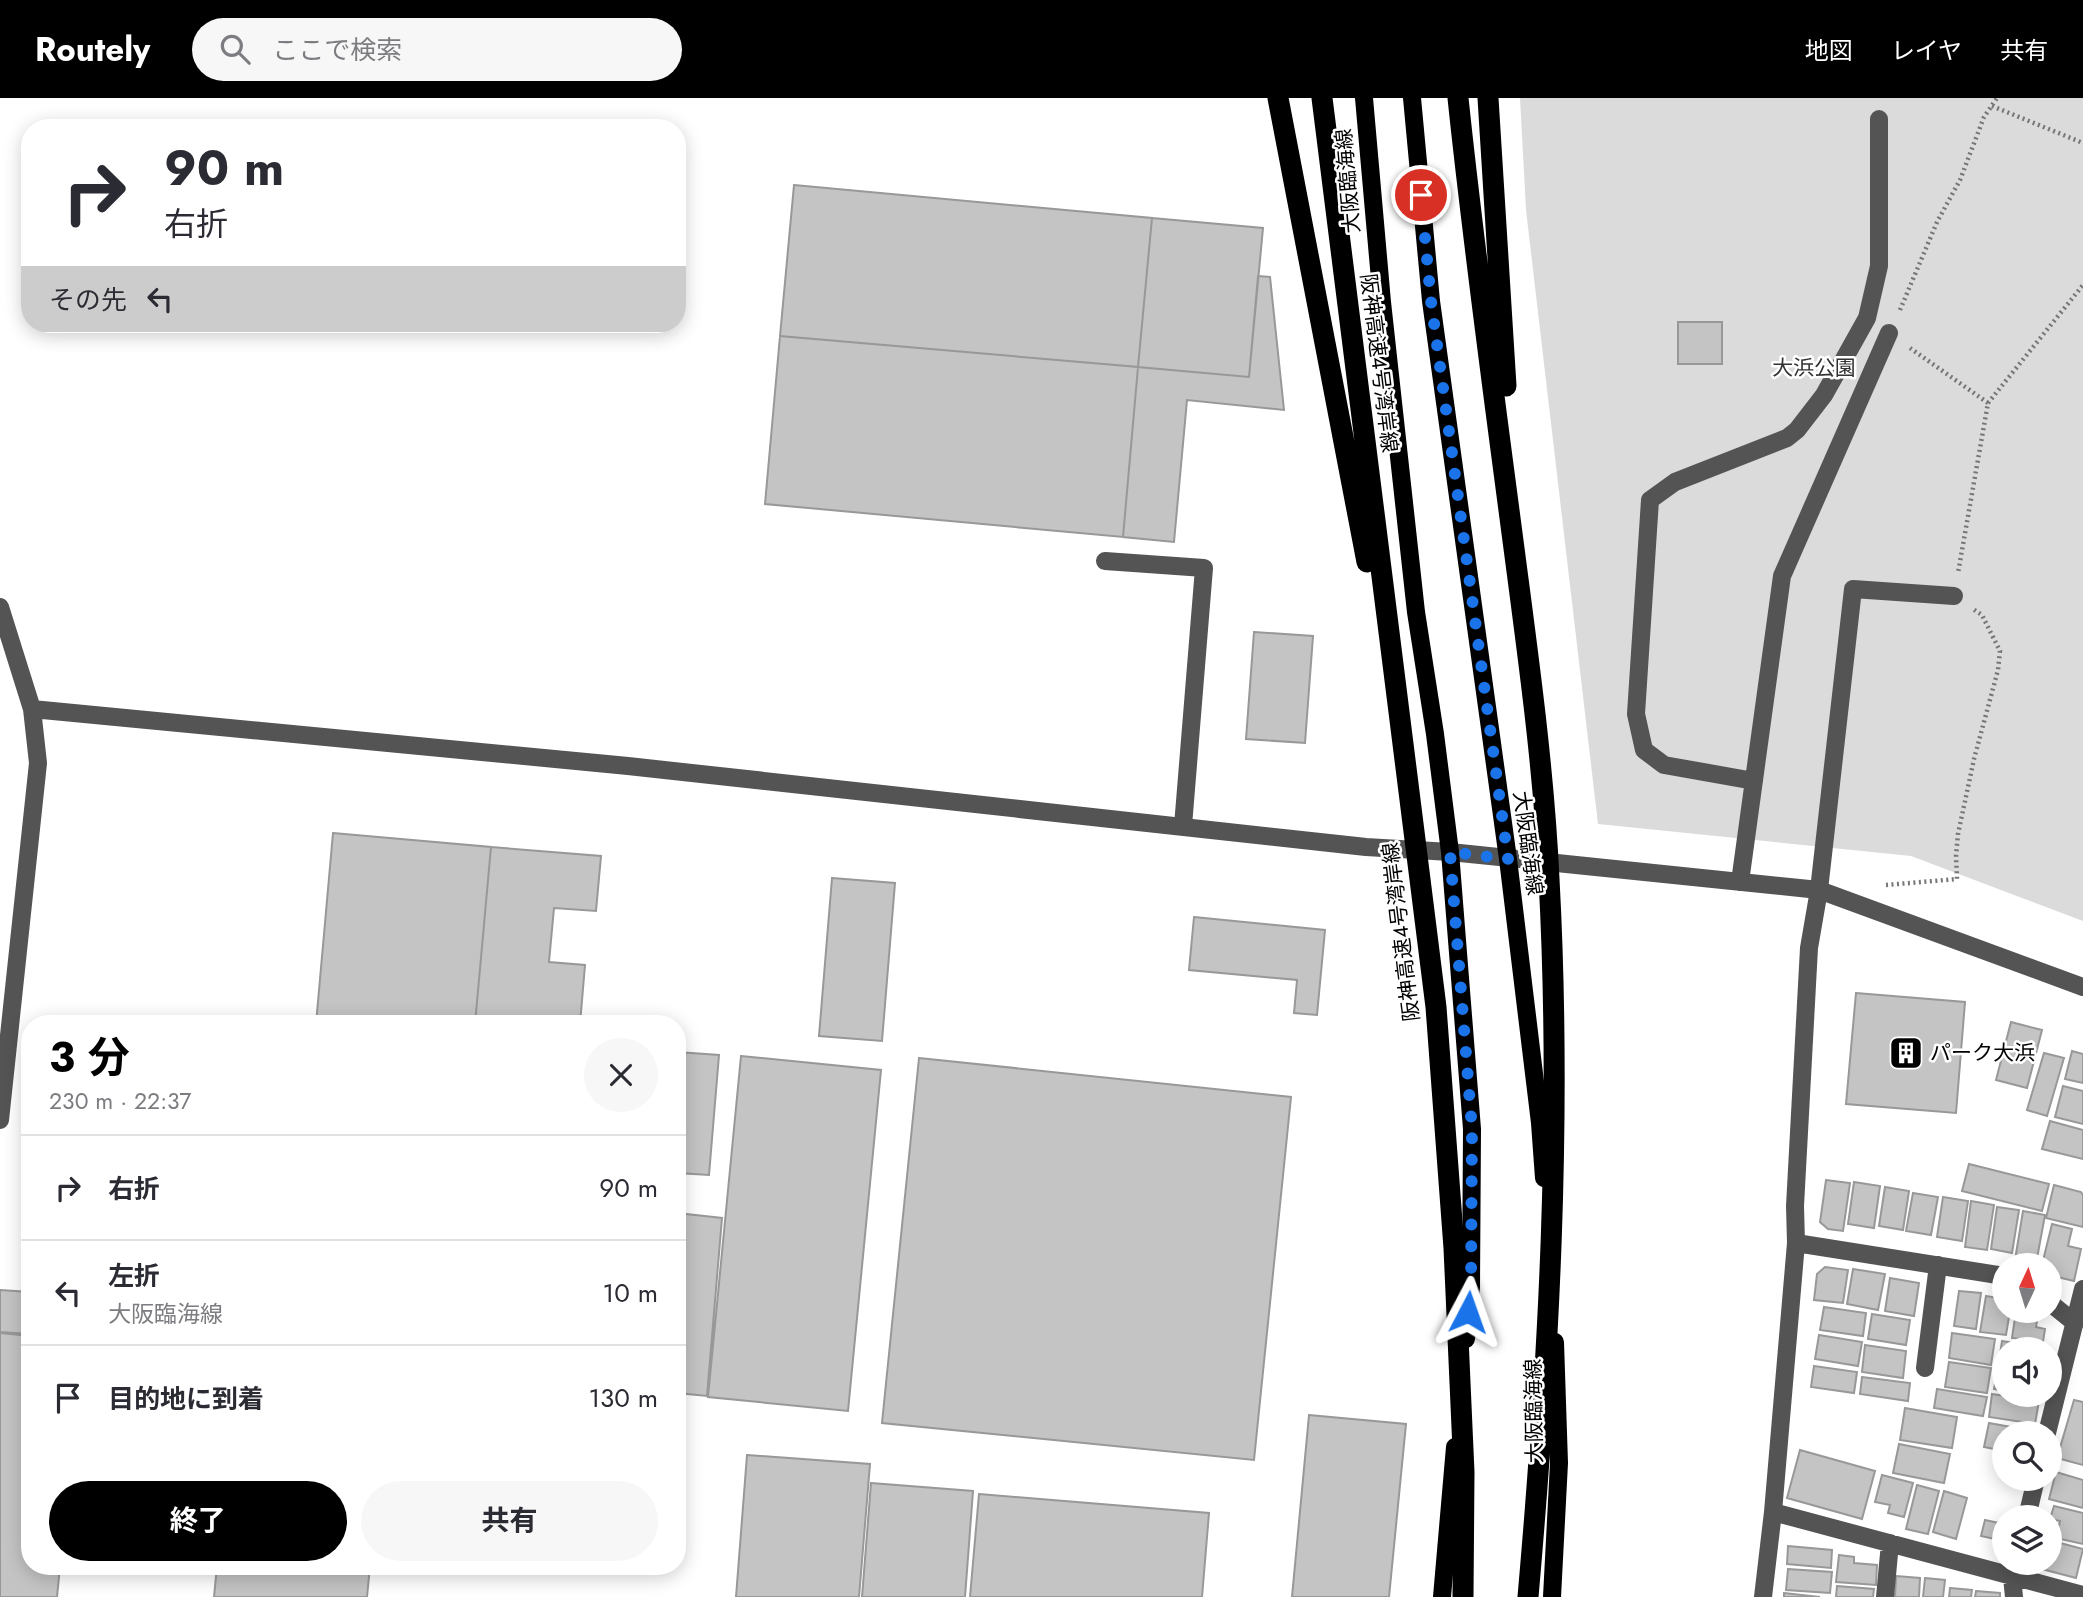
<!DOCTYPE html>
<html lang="ja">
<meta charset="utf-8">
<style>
body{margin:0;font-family:Jost,"Noto Sans JP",sans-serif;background:#f7f7f7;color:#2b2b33;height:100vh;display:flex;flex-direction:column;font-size:26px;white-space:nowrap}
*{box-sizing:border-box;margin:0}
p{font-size:23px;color:#7c7c81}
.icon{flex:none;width:38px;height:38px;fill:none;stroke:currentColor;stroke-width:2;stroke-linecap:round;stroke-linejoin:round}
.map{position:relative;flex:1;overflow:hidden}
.sheet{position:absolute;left:21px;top:917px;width:665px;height:560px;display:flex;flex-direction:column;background:#fff;border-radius:28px;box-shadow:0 4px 18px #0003}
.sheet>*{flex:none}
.hud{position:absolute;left:21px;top:21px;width:665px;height:214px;border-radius:28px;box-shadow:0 4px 18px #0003;background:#fff;color:#2b2b33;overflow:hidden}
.needle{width:46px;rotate:4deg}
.tools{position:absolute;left:1992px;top:1155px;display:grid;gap:14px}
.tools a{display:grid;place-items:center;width:70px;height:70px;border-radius:50%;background:#fff;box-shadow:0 4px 18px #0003;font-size:35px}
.pin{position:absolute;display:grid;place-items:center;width:60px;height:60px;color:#fff;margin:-30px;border:4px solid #fff;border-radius:50%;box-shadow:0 2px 7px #0007}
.me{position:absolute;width:77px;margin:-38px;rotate:4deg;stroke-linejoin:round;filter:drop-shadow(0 0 5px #0008)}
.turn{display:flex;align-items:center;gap:24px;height:147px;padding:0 28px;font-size:32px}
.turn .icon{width:91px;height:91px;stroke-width:2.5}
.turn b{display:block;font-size:49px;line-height:60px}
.then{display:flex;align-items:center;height:66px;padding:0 28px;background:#0003;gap:14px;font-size:26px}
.round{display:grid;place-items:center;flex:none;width:74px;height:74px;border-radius:37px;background:#f7f7f7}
.head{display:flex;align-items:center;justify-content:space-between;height:119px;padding:0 28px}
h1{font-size:42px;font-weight:700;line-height:52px;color:#000}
.action{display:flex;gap:14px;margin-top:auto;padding:14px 28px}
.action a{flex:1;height:80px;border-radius:42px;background:#000;color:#fff;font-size:28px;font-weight:700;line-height:80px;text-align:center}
.action a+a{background:#f7f7f7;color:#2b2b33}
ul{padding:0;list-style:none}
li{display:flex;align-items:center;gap:21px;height:105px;padding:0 28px;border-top:2px solid #e1e1e2}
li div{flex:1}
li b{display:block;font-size:26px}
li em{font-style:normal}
header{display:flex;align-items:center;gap:42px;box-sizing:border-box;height:98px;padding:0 35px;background:#000;color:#fff}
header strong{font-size:33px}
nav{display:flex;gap:38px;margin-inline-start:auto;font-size:24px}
.search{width:490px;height:63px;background:#f7f7f7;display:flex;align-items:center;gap:18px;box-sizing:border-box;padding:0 24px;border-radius:38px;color:#7c7c81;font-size:26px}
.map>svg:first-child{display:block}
.green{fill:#dbdbdb}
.building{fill:#c4c4c4;stroke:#989898;stroke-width:2}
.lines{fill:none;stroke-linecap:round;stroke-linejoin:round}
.path{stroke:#767676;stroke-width:4.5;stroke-dasharray:2 3.5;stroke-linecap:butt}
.minor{stroke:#545454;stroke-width:18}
.major{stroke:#000;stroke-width:18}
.highway{stroke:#000;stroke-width:21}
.route{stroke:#1a73e8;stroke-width:12;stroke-dasharray:0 21.6}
.labels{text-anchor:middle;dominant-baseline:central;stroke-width:5;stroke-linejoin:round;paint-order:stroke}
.street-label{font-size:21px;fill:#000;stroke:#fff}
.park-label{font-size:21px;fill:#323232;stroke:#fff}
.poi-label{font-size:21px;fill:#000;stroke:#fff;text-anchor:start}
</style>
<header>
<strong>Routely</strong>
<div class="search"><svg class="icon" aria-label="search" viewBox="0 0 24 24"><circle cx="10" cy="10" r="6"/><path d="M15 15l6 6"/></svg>ここで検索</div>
<nav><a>地図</a><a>レイヤ</a><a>共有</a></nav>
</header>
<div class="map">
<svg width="2083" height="1499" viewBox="0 0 2083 1499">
<rect width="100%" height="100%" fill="#fff"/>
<path class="green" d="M1520 0H2083V823L1911 758 1598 726 1526 112Z"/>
<path class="building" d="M794 87 1152 120 1138 269 780 238Z
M1152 120 1263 130 1249 279 1138 269Z
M1258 178 1270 179 1284 312 1187 302 1174 444 1123 439 1138 269 1249 279Z
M1678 224H1722V266H1678Z
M780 238 1138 269 1123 439 765 406Z
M1254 534 1313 538 1305 645 1246 641Z
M333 735 491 749 475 926H316Z
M491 749 601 758 596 813 554 810 549 864 585 867 580 926H475Z
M832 780 895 785 882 943 819 938Z
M1194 819 1325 832 1317 917 1294 915 1297 882 1189 872Z
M1856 895 1965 904 1956 1015 1846 1006Z
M2011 924 2042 932 2027 990 1996 982Z
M2072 953 2083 956V985L2065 981Z
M677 954 719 957 709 1077 677 1075Z
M2044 955 2064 960 2047 1018 2027 1012Z
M741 958 881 972 848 1313 708 1299Z
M919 960 1291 999 1254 1362 882 1325Z
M2063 988 2083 993V1026L2055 1019Z
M2050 1023 2083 1032V1061L2042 1051Z
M1969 1066 2049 1086 2042 1113 1962 1093Z
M1826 1082 1850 1085 1843 1133 1828 1131 1820 1124Z
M1854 1084 1880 1088 1874 1130 1848 1126Z
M2054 1087 2081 1094 2083 1097V1129L2046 1120Z
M1885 1089 1909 1093 1903 1132 1879 1128Z
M1913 1095 1938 1099 1931 1137 1906 1133Z
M1943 1099 1968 1103 1962 1143 1937 1139Z
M1971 1103 1994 1107 1987 1152 1965 1149Z
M1997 1109 2019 1112 2012 1155 1991 1151Z
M2023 1113 2045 1117 2036 1166 2015 1162Z
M677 1115 722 1120 707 1298 677 1295Z
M2052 1126 2072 1131 2068 1148 2081 1151 2074 1183 2049 1177V1167H2042Z
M1825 1169 1848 1172 1843 1205 1814 1202 1817 1176Z
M1853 1171 1885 1176 1878 1212 1847 1206Z
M1890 1180 1919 1185 1914 1218 1885 1213Z
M0 1192 30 1194V1236L0 1234Z
M1959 1193 1981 1195 1976 1231 1954 1228Z
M1986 1198 2004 1201V1213H2010L2006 1237 1980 1234Z
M1824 1209 1866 1215 1863 1238 1820 1232Z
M2016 1213 2025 1214 2028 1221 2037 1223 2036 1229 2045 1231 2043 1244 2012 1240Z
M1872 1216 1910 1222 1906 1247 1868 1241Z
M0 1235 30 1238V1468H60L57 1499H0Z
M1952 1235 1995 1241 1991 1267 1949 1260Z
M1819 1237 1862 1244 1858 1268 1815 1261Z
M2002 1243 2046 1250V1251H2004V1265L1999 1264Z
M1865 1247 1906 1253 1903 1280 1862 1274Z
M1949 1264 1991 1270 1987 1295 1945 1289Z
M1814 1268 1857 1274 1854 1295 1811 1289Z
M1998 1269 2004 1270V1293L1994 1291Z
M1862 1279 1910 1285 1908 1303 1860 1296Z
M1937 1291 1987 1299 1983 1318 1934 1310Z
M1992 1296 2039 1303 2035 1326 1989 1319Z
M2074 1302 2083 1304V1367L2057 1360Z
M1905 1310 1957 1319 1952 1350 1900 1342Z
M1309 1317 1406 1326 1389 1499H1292Z
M1989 1325 2028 1332 2027 1335H2004V1353L1984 1349Z
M1899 1346 1950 1356 1944 1385 1893 1375Z
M1800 1352 1875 1373 1862 1421 1787 1400Z
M747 1357 870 1366 859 1499H736Z
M2056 1374 2083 1382V1410L2049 1401Z
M1882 1377 1913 1385 1904 1419 1888 1415 1890 1407 1875 1404Z
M871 1385 973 1393 965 1499H862Z
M1917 1387 1939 1393 1928 1436 1906 1431Z
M1944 1393 1967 1400 1956 1441 1933 1434Z
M979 1396 1209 1415 1202 1499H970Z
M2054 1408 2083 1415V1446L2056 1440 2060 1423 2050 1421Z
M1985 1422 2004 1426V1443L1981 1438Z
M2049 1442 2083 1451 2076 1480 2038 1470 2034 1465H2049Z
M1788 1448 1832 1452 1831 1470 1787 1466Z
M1839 1457 1854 1459V1465L1877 1467 1876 1487 1836 1484Z
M217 1468H370L367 1499H214Z
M1788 1471 1832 1474 1830 1495 1786 1492Z
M1896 1478 1920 1480 1919 1499H1895Z
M1925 1480 1945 1482 1943 1499H1923Z
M1837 1488 1874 1491 1873 1499H1836Z
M1950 1490 1972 1492 1971 1499H1949Z
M1976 1493 2000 1495V1499H1975Z
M1784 1495 1820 1499H1784Z"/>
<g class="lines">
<path class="path" d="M1992 8 2083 45
M1900 212 1937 124 1960 82 1984 19 1997 0
M1910 250 1988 305 1958 475
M1988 305 2083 187
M1886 787 1957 781 1956 758 1958 736 1974 661 1998 572 2000 553 1982 517 1973 511"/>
<path class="minor" d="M1105 463 1204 470 1183 728
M0 509 32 611 38 665 0 1022
M32 611 628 668 1366 749 1450 754 1819 792 2083 889
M1754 683 1664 667 1644 652 1636 616 1650 402 1675 384 1787 340 1797 332 1824 297 1867 220 1879 168V21
M1740 784 1782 478 1889 235
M1796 1145 2004 1178
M2049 1204 2075 1225
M1925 1270 1938 1167
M2047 1335 2083 1191
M1773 1414 2083 1497
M2027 1419 2036 1381
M1763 1499 1773 1414 1796 1145 1795 1108 1809 850 1819 792 1853 491 1954 498
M1885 1499 1890 1445
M2014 1499 2012 1479 2015 1465"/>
<path class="major" d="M1364 0 1382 204 1416 514 1435 636 1450 754 1472 1031 1471 1189 1466 1241
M1412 0 1431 203 1508 761 1540 1025 1544 1080
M1442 1499 1455 1349
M1552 1499 1559 1365 1555 1244"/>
<path class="highway" d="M1278 0 1367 464
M1322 0 1436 909 1454 1150 1464 1374 1463 1499
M1458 0C1474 153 1495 305 1515 458 1529 565 1544 673 1549 781 1562 1021 1549 1260 1528 1499
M1488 0 1506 288"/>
</g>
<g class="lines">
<path class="route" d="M1421 97 1431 203 1508 761 1450 754 1472 1031 1471 1189 1468 1214"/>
</g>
<defs>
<symbol id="building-square" viewBox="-11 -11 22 22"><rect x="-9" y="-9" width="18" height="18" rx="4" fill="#000" stroke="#fff"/><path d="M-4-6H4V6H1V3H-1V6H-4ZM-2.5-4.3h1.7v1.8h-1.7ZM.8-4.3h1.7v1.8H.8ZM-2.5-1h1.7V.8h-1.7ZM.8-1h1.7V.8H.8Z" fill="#fff"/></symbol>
</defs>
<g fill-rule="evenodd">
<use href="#building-square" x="1887" y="936" width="38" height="38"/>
</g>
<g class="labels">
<g class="street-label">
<text transform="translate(1348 83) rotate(-95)">大阪臨海線</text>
<text transform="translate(1379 265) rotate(83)">阪神高速4号湾岸線</text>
<text transform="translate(1528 745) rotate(82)">大阪臨海線</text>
<text transform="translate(1401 834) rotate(-97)">阪神高速4号湾岸線</text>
<text transform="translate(1534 1313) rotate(-91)">大阪臨海線</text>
</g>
<g class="park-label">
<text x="1814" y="270">大浜公園</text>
</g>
<g class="poi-label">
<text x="1930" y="955">パーク大浜</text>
</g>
</g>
</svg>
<div class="tools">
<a><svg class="needle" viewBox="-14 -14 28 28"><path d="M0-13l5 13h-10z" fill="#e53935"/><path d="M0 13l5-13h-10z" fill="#7c7c81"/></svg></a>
<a><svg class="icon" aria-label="sound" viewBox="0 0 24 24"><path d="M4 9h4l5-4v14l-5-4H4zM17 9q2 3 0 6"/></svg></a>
<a><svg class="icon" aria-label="search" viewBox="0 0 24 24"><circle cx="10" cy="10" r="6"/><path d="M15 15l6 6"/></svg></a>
<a><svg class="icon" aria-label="layers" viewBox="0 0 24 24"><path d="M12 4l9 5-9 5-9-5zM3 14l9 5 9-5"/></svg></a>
</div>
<div class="pin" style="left:1421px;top:97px;background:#d93025"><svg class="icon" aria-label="arrive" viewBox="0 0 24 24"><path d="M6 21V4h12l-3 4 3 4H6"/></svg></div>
<svg class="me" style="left:1468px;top:1214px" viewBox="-20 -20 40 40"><path d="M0-17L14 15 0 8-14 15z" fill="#1a73e8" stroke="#fff" stroke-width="4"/></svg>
<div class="hud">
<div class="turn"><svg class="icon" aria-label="right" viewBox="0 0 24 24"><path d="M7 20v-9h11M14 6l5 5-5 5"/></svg><div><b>90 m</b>右折</div></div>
<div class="then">その先<svg class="icon" aria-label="left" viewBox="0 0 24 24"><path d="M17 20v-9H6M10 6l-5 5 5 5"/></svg></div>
</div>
<section class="sheet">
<div class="head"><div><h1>3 分</h1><p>230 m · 22:37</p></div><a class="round"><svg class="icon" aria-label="close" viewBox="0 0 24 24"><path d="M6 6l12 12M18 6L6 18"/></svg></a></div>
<ul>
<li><svg class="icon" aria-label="right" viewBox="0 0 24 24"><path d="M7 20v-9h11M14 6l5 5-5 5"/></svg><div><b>右折</b></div><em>90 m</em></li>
<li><svg class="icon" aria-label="left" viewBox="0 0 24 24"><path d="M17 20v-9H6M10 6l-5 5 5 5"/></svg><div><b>左折</b><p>大阪臨海線</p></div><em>10 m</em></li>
<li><svg class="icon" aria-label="arrive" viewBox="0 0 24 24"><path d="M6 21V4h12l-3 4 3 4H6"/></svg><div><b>目的地に到着</b></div><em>130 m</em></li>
</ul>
<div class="action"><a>終了</a><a>共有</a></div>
</section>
</div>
